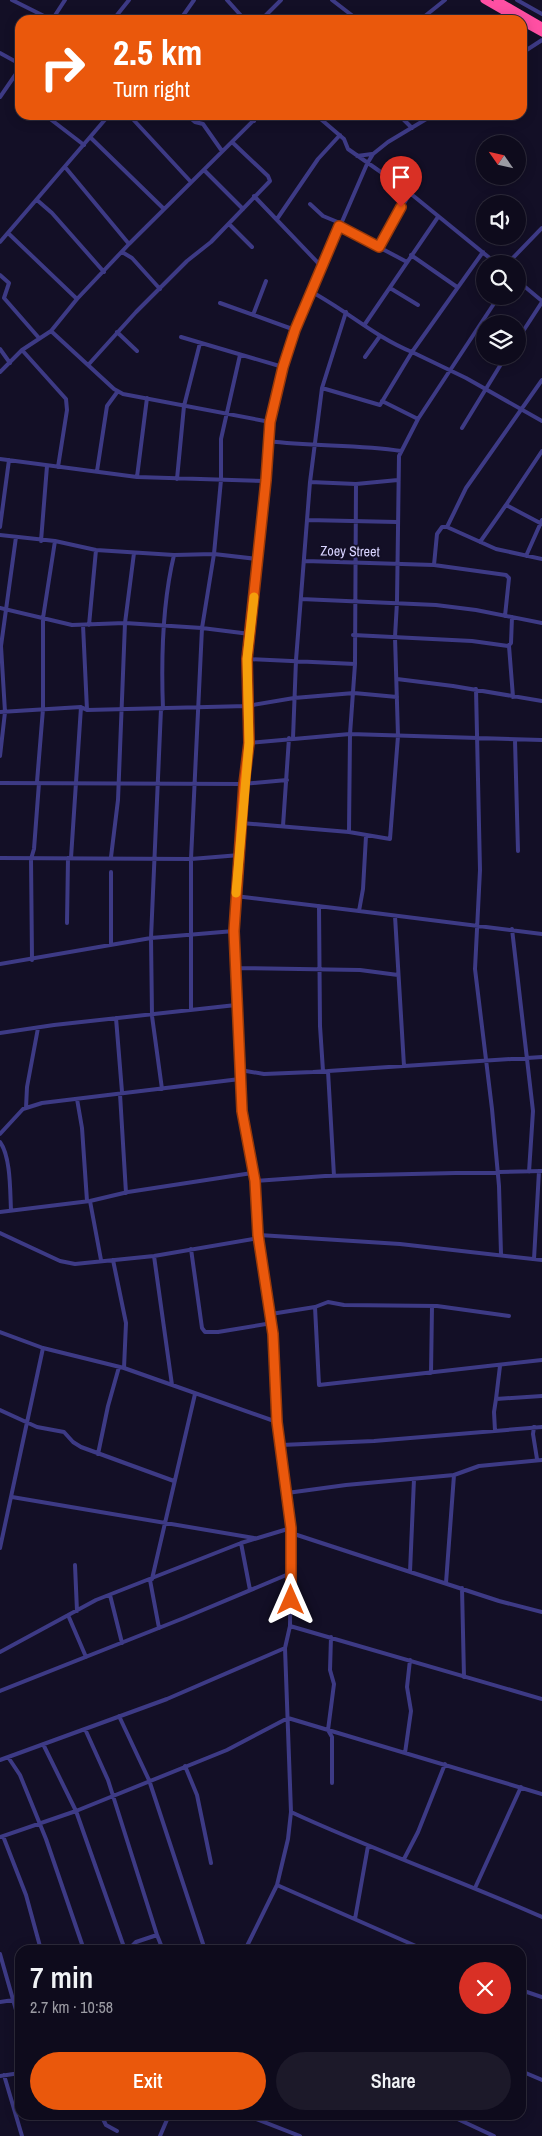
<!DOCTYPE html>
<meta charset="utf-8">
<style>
body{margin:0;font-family:"Archivo Narrow",sans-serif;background:#1c1929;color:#f1f3f6;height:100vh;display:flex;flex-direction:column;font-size:19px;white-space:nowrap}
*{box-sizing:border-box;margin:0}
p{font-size:16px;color:#9b9ba3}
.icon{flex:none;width:28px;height:28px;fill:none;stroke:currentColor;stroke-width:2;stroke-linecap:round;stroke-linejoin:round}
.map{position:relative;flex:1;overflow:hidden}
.sheet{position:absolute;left:15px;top:1945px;width:511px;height:175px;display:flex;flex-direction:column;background:#0e0b1c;border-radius:15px;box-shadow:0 2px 12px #0003,0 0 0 1px #2e2b3b}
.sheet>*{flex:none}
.top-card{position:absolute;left:15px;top:15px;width:512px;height:105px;border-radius:15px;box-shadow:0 2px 12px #0003,0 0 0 1px #2e2b3b;background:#ea580c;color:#fff;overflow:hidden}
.needle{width:32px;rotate:304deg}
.buttons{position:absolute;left:476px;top:135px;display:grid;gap:10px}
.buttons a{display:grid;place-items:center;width:50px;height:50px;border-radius:50%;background:#0e0b1c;box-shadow:0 2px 12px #0003,0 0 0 1px #2e2b3b;font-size:25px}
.pin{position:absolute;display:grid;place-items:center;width:42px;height:42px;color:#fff;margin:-51px -21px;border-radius:50% 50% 50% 0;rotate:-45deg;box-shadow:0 0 5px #0007}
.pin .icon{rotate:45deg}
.me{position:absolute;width:55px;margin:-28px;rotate:0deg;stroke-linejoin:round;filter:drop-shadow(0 0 4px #0008)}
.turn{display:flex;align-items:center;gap:18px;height:105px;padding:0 15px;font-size:22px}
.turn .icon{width:65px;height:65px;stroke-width:2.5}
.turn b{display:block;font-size:35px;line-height:42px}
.round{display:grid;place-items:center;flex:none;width:52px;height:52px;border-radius:26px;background:#1c1929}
.head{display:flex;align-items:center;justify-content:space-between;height:85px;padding:0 15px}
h1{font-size:30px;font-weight:600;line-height:38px}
.primary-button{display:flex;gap:10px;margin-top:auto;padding:10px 15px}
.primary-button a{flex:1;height:58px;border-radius:30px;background:#ea580c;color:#fff;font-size:20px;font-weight:600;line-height:58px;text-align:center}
.primary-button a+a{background:#1c1929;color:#f1f3f6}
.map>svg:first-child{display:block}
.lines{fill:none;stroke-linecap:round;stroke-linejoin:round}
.street{stroke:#3d3a85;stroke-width:4}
.highway{stroke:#ff4fa3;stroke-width:7}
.route-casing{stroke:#983908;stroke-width:12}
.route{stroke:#ea580c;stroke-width:9}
.slow{stroke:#f59e0b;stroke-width:9}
.labels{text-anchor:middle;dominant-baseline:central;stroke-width:4;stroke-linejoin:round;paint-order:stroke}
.street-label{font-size:14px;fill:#d9d4ff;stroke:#130f26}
</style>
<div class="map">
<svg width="542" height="2136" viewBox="0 0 542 2136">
<rect width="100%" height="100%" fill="#130f26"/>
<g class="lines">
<path class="street" d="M12 0 52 20
M227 0 245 20
M332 0 358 20
M517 0 542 14
M52 20 65 0
M113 20 129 0
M180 20 194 0
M261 20 281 0
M420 20 445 0
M0 53 20 64
M522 53 542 40
M0 97 20 68
M45 115 84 145
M129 115 191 182
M187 115 195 122 203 124 222 151
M246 115 254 121
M316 115 344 139 348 149 405 189 497 264
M399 115 412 128
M91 138 164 209
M357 156 372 154
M65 167 129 244
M204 170 243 209
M254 196 321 266
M37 200 52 213 104 272
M310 204 323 216 340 223
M277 219 318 159 340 135
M229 224 252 247
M339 226 407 262
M8 233 77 299
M0 242 109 115
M379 247 410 193
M122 252 132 258 160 289
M483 252 412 352 466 378 542 421
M411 255 457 287
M507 264 542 228
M0 275 9 283 4 298 39 338
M518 281 542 301
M390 288 418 305
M220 303 295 330
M253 315 266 281
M365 324 438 217
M51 331 114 389 123 394 270 422
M117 332 137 351
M181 337 283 367
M518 339 542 302
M0 349 10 363
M22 350 66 399 67 410 58 467
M240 355 221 439V480L214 554 202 628 250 634
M365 357 380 336
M89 364 136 312 187 261 211 242 270 181 268 176 232 142
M0 372 22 350 51 331 77 299 129 244 259 115
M322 388 346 312
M382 401 418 419
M462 428 506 356
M268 441C313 447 357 444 401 451
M542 451 506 505 542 524
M0 459 137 477 266 481
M97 471 107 406 118 391
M137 477 147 398
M177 479 184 406 200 343
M310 482 356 484 398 480
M307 520 397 522
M0 527 9 460
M447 527 466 488 542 380
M0 535 55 541 96 550 174 555 214 554 257 559
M41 541 47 466
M480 542 506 505
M526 556 542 520
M305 561 434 565 506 575 509 578 505 616
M434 565 437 534 442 527H447L496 549 542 559
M301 599 436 605 476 610 542 623
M0 608 72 625 125 623 202 628 191 859 240 855
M83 625 87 710
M89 625 96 550
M353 635 472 641 508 646 511 643 512 617
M509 646 513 697
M247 659 355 664
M397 679 453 686 542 701
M476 689 480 870 475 969 492 1109 499 1186 501 1254
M161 709 151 938 152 1016 162 1089
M163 709C161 658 162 605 174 555
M0 712 81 707 87 710 247 706 294 698 354 693 397 697
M293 738 296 660 310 482 322 388 380 405 412 352C375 337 346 310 310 291
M515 740 518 851
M249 743 350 734 542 740
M0 756 5 712 1 646 16 537
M37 782 43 709V618L55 541
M0 783 243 784 287 780
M241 823 349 832 390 839 398 736 395 637 397 602 399 456 418 419 499 296
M283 826 289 738
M349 832 350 734 355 664 356 484
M366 836 363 889 359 911 542 934
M111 857 118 800 125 623 134 553
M0 858 191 859V1010
M71 858 81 707
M235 896 359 911
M319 906 320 1026 323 1071
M395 916 404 1066
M67 923 68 858
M512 929 533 1111 529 1172
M111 944V872
M32 960 31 859 34 849 39 783
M0 964 151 938 234 931
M235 968 360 970 398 975
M116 1018 122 1092
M0 1033 54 1025 236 1005
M240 1070 264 1074 313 1072 542 1057
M328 1071 334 1176
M120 1094 126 1193
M77 1099 82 1128 87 1201
M26 1108 27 1087 38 1028
M0 1134 23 1109 42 1103 240 1079
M0 1142C11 1157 10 1192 11 1210
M255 1181 325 1176 542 1171
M90 1201 101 1260
M0 1212 90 1201 128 1192 252 1173
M0 1233 60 1261 75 1264 154 1256 259 1238
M259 1235 400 1244 542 1260
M191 1249 202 1328 205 1332H218L272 1323
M154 1256 172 1385
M534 1259 539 1171
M113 1260 126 1323 124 1368
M315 1307 319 1385 542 1360
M271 1314 315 1307 328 1302 344 1305 437 1306 509 1316
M0 1332 43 1348 124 1368 277 1422
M500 1366 496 1399 542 1396
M431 1373 432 1306
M0 1410 37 1427 64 1432 73 1442 81 1447 174 1481
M534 1427 533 1434 537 1459
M495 1431 494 1412 496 1399
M281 1445 374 1441 542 1427
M98 1454 108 1406 119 1367
M454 1475 479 1466 542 1460
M287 1493 346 1485 454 1475 446 1583
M12 1497 254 1538
M291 1533 499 1601 542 1612
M241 1543 250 1590
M0 1548 43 1348
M75 1565 77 1611
M410 1572 414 1479
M152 1579 195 1394
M150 1580 159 1628
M462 1588 464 1677
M110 1595 122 1643
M68 1615 86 1657
M290 1626 542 1699
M331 1637 330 1670 334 1684 328 1730 332 1737V1783
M0 1652 96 1600 241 1543 291 1528
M0 1691 184 1618 291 1573
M119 1716 149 1780 205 1950
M85 1729 108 1780 157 1935
M43 1744 76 1811 125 1950
M405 1753 411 1711 407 1687 410 1660
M8 1757 20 1775 46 1839 84 1950
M0 1760 167 1699 285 1648
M185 1766 197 1795 211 1863
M291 1812C373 1850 459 1880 542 1917
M3 1836 26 1895 41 1950
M0 1837 76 1811 227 1750 288 1718 542 1794
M404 1859 418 1832 445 1764
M277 1885 425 1950
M475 1888 521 1787
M355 1919 368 1846
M128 1950 136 1942 157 1935 163 1950
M245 1950 277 1885 288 1839 291 1812 285 1648 290 1626 291 1528 277 1422 272 1323 259 1235 255 1181 242 1111 236 1005 234 931 243 784 249 743 247 659 271 413 295 330 367 164 373 154 388 142 433 115
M0 1954 20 2024
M521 1990 542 1997
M0 2002 20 1999
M521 2071 542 2080
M4 2075 22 2136
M0 2076 20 2073
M101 2115 106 2125 117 2131
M246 2115 300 2136
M449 2115 494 2136
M160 2136 169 2115"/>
<path class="highway" d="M484 0 519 20
M497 0 542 26
M522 22 542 33"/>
</g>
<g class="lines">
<defs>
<path id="route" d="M291 1600V1528L277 1422 273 1334 258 1235 255 1181 242 1111 234 931 244 784 249 743 247 659 266 480 270 422 283 367 295 330 339 226 379 247 401 207"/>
</defs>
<use href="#route" class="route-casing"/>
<use href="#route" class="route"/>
<path class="slow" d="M236 893 249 743 247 659 254 597"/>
</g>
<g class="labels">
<g class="street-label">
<text transform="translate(350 551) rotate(1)">Zoey Street</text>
</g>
</g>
</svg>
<div class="buttons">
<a><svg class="needle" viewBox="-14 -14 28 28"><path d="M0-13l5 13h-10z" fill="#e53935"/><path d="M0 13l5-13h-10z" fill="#9b9ba3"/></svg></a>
<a><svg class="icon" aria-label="sound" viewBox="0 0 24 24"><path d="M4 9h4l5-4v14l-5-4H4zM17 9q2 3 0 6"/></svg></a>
<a><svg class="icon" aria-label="search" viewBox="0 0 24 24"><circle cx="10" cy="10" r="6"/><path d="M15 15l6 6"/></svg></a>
<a><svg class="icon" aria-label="layers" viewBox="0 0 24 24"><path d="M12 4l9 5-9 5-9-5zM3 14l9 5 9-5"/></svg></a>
</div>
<div class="pin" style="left:401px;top:207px;background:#d93025"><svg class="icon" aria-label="arrive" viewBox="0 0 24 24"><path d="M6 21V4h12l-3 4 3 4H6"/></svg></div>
<svg class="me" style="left:291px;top:1600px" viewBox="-20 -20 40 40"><path d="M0-17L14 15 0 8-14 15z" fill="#ea580c" stroke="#fff" stroke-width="4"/></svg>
<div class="top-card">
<div class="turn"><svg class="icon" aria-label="right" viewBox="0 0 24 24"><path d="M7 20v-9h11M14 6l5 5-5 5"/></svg><div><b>2.5 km</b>Turn right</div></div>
</div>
<section class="sheet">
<div class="head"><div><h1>7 min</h1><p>2.7 km · 10:58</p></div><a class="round" style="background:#d93025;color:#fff"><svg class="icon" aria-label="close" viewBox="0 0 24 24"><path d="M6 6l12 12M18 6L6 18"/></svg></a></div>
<div class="primary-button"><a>Exit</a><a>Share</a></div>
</section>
</div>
